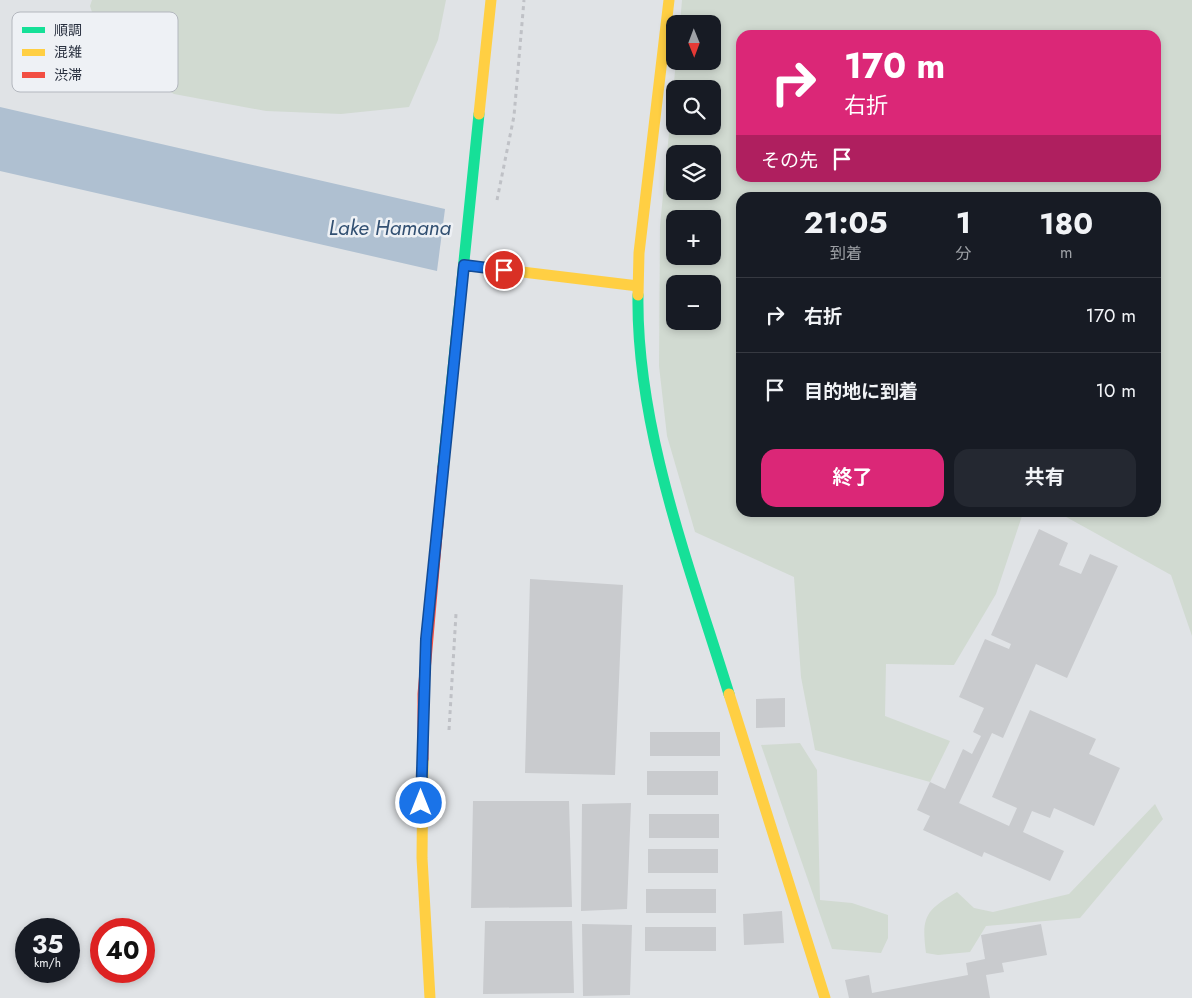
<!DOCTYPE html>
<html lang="ja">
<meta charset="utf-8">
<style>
body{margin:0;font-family:Jost,"Noto Sans JP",sans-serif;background:#242831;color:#f1f3f6;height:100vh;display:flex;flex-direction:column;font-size:19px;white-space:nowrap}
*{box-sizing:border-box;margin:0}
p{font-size:16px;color:#9ea1a6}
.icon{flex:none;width:28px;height:28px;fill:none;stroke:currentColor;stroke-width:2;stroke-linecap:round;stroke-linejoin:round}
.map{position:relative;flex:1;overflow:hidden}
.panel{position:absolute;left:736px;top:192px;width:425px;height:325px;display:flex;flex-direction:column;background:#171b24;border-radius:15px;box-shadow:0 2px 8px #0003}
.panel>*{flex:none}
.hud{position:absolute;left:736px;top:30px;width:425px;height:152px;border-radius:15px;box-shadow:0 2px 8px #0003;background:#db2777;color:#fff;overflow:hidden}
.needle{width:32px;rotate:179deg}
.controls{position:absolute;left:666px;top:15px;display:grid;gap:10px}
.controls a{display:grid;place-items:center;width:55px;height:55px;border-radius:10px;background:#171b24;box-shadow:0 2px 8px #0003;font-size:25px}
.speed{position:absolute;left:15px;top:918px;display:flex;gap:10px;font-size:25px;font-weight:700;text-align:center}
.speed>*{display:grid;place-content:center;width:65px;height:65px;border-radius:50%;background:#171b24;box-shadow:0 2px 8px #0003;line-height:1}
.speed small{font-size:12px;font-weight:400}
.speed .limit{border:8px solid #d22;background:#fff;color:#111}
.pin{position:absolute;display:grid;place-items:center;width:42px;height:42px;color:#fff;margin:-21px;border:2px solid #fff;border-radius:50%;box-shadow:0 1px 5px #0007}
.me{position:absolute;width:55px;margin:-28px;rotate:0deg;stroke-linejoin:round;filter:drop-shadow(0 0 4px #0008)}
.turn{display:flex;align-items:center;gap:18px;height:105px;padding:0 25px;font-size:22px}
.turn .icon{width:65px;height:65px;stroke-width:2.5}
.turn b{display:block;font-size:35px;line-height:42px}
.then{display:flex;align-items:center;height:48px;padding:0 25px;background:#0003;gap:10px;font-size:19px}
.eta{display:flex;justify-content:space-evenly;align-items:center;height:85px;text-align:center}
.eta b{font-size:30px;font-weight:700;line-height:35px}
.cta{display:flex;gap:10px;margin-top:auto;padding:10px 25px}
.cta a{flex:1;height:58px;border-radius:15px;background:#db2777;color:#fff;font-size:20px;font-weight:700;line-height:58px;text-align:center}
.cta a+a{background:#242831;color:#f1f3f6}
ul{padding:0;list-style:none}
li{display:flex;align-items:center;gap:15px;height:75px;padding:0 25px;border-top:1px solid #363941}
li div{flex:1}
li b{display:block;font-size:19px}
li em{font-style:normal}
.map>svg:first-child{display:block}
.green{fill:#d1dad1;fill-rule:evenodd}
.water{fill:#afc0d1}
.building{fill:#c9cbce}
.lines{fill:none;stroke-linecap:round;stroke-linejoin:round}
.path{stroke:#bfc1c6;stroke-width:3;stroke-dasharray:4 4;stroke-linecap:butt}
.fast{stroke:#16e098;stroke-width:11}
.slow{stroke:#ffcf43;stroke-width:11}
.jam{stroke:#f24e42;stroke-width:11}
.route-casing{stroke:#114b97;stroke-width:12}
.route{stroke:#1a73e8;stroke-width:9}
.labels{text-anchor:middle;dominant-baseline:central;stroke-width:5;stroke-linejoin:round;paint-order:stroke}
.water-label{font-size:21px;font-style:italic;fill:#325072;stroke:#eef1f5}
.key{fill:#eef1f5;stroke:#b3b7be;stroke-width:1}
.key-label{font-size:14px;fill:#28303f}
</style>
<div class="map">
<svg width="1192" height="998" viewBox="0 0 1192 998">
<rect width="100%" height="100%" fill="#e0e3e6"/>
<path class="green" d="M92 0H446L438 40 409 107 341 114 266 111 174 94 105 53 90 6Z
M682 0H1192V636L1171 575 1059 513 1156 512V198H741V512L1023 513 996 594 954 665 886 664 885 716 950 741 930 782 815 750 801 677 794 577 695 532 667 436 659 366 660 226 676 61H712V24H680ZM741 35H1156V178H741ZM675 89H712V126H675ZM675 154H712V191H675ZM675 219H712V256H675ZM675 284H712V321H675Z
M800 743 817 770 820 900 852 903 888 915V938L881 953 832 949 761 745Z
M1155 804 1163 819 1080 918 986 926 970 952 938 955 926 953C921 916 926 910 957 892L974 908 993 912 1069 894Z"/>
<path class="water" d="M0 107 445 209 437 271 0 171Z"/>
<path class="building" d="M1039 529 1068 543 1059 565 1081 574 1090 554 1118 566 1067 678 1036 664 1003 738 992 733 959 803 1009 826 1017 808 992 797 1030 710 1096 739 1089 754 1120 768 1094 826 1054 808 1050 818 1032 811 1023 832 1064 851 1050 881 984 852 982 857 923 830 930 816 917 810 930 782 945 789 963 749 972 754 981 736 973 732 984 708 959 697 985 639 1009 649 1011 644 991 635Z
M530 579 623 585 615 775 525 773Z
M785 698V727L756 728V699Z
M650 732H720V756H650Z
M647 771H718V795H647Z
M473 801H569L572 907 471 908Z
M631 803 627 909 581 911 582 804Z
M649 814H719V838H649Z
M648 849H718V873H648Z
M646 889H716V913H646Z
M782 911 784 943 744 945 743 914Z
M485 921H572L574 993 483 994Z
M582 924 632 925 630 995 583 996Z
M1041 924 1047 955 1002 963 1004 972 986 975 990 998H849L845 980 869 975 872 993 968 975 966 963 985 959 981 935Z
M645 927H716V951H645Z"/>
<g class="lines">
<path class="path" d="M497 200 514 116 524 0
M449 730 456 614"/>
<path class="fast" d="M638 295C636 428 690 568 729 694
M443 467 479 114"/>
<path class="slow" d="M479 114 491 0
M464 265 638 286
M638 295 639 253 669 0
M729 694 825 998
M423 759 422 858 430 998"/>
<path class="jam" d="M423 759V694L443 467"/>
</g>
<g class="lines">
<defs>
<path id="route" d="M421 803 426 639 464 265 504 270"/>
</defs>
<use href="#route" class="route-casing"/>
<use href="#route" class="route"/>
</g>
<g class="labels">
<g class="water-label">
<text x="390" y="228">Lake Hamana</text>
</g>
</g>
<rect x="12" y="12" width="166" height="80" rx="8" class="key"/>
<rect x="22" y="27" width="23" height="6" fill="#16e098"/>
<rect x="22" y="49" width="23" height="7" fill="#ffcf43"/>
<rect x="22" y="72" width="23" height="6" fill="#f24e42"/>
<g class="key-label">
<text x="54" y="35">順調</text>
<text x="54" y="57">混雑</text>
<text x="54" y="80">渋滞</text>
</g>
</svg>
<div class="controls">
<a><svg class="needle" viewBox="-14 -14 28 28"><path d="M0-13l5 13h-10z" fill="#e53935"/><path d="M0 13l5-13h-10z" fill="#9ea1a6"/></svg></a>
<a><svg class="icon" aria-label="search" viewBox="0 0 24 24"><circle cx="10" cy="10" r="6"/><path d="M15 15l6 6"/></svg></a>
<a><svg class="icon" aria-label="layers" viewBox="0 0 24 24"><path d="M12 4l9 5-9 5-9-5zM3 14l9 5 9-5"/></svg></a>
<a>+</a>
<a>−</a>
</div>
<div class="speed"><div>35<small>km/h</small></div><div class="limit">40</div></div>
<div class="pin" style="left:504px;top:270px;background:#d93025"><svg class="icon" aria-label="arrive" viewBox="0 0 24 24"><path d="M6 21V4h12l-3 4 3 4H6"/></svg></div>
<svg class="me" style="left:421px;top:803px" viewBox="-20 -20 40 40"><circle r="17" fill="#1a73e8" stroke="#fff" stroke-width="3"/><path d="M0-11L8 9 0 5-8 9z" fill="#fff"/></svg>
<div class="hud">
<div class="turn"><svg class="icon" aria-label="right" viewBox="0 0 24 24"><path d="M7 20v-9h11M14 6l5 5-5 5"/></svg><div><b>170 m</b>右折</div></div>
<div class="then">その先<svg class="icon" aria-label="arrive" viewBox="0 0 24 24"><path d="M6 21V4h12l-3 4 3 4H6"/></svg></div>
</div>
<section class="panel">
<div class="eta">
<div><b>21:05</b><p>到着</p></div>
<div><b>1</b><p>分</p></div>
<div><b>180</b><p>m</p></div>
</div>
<ul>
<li><svg class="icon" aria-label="right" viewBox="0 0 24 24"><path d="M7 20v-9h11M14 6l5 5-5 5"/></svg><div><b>右折</b></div><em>170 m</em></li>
<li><svg class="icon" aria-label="arrive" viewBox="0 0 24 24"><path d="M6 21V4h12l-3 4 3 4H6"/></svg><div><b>目的地に到着</b></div><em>10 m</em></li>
</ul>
<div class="cta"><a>終了</a><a>共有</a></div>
</section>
</div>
